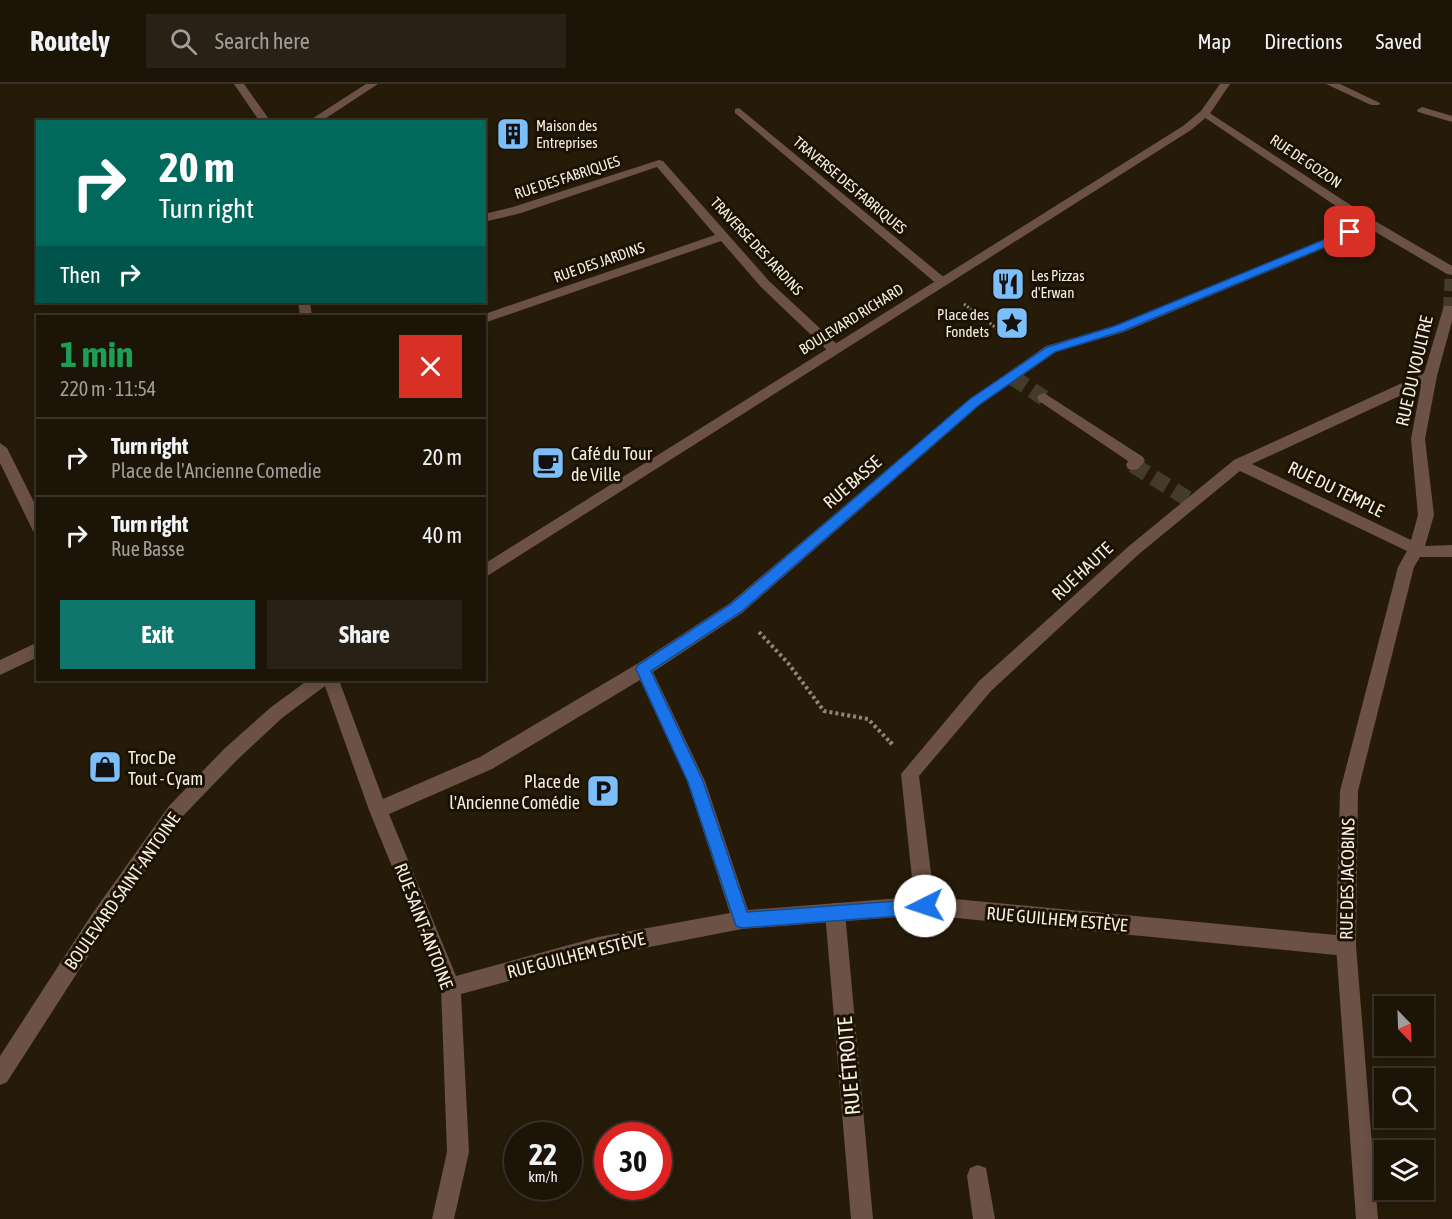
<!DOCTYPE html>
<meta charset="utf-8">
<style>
body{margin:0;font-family:"Asap Condensed",sans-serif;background:#292115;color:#f1f3f6;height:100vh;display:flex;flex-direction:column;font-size:22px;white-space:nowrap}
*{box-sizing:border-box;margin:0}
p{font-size:20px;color:#a09e9b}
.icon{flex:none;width:33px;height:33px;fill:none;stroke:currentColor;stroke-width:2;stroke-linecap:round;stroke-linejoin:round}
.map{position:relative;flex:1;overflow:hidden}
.side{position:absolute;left:36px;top:231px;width:450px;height:366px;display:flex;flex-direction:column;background:#1c1407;border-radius:0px;box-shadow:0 3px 15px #0003,0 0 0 2px #3a3328}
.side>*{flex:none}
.top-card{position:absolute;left:36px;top:36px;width:450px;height:183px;border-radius:0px;box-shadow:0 3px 15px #0003,0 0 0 2px #3a3328;background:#00695c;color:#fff;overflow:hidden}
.needle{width:39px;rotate:157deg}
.tools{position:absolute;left:1374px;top:912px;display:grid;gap:12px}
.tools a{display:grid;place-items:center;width:60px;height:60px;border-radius:0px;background:#1c1407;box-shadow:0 3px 15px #0003,0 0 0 2px #3a3328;font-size:30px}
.speed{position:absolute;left:504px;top:1038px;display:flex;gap:12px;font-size:30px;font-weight:700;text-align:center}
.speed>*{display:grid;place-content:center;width:78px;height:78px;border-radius:50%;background:#1c1407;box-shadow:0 3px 15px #0003,0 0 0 2px #3a3328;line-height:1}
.speed small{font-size:15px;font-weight:400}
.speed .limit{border:9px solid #d22;background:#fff;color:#111}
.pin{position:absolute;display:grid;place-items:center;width:51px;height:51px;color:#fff;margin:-26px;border-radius:12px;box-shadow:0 3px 9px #0006}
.me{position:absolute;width:66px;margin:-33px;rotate:266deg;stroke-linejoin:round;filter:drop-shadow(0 0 4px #0008)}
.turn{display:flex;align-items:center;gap:21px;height:126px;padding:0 24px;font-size:27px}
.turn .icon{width:78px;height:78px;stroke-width:2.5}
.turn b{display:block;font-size:42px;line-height:51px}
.then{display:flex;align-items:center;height:57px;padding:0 24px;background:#0003;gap:12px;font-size:22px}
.round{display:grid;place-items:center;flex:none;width:63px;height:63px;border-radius:0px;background:#292115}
.summary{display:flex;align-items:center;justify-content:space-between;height:102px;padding:0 24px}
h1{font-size:36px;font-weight:700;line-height:45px;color:#1e9e55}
.cta{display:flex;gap:12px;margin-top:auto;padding:12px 24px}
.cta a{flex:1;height:69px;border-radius:0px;background:#0f766e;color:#fff;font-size:24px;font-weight:700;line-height:69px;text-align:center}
.cta a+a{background:#292115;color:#f1f3f6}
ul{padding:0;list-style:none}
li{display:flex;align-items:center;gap:18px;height:78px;padding:0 24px;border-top:2px solid #3a3328}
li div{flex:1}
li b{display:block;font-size:22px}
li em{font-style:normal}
header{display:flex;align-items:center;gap:36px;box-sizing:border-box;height:84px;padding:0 30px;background:#1c1407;border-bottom:2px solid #3a3328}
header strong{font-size:28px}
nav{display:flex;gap:33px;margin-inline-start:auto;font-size:21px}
.search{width:420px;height:54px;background:#292115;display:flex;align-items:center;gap:15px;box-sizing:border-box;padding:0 21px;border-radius:0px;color:#a09e9b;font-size:22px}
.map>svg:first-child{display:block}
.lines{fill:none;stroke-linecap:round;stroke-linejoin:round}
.pedestrian-tunnel{stroke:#453b2a;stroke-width:16;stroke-dasharray:16 8;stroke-linecap:butt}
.minor-tunnel{stroke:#453b2a;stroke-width:12;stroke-dasharray:12 6;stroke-linecap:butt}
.path-far2{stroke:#908779;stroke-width:3;stroke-dasharray:2 2;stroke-linecap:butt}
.path-far1{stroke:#908779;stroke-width:4;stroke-dasharray:3 3;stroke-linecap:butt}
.path{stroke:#908779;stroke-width:4.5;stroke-dasharray:4 4;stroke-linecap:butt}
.pedestrian{fill:#6b5146;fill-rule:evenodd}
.minor{fill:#6b5146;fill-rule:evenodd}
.route{fill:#1a73e8;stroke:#114b97;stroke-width:1.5}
.labels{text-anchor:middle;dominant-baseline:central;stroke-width:6;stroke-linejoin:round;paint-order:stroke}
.far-poi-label{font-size:15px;fill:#f5eee3;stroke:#1c1203;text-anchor:start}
.far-street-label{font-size:15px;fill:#f5eee3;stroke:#1c1203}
.street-label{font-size:18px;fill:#f5eee3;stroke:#1c1203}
.poi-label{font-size:18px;fill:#f5eee3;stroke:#1c1203;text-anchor:start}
.near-street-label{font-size:21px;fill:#f5eee3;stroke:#1c1203}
</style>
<header>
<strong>Routely</strong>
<div class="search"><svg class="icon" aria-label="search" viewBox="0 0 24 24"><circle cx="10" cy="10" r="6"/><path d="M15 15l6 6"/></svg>Search here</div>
<nav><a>Map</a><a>Directions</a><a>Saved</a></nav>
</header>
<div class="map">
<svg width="1452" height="1135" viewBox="0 0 1452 1135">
<rect width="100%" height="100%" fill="#261b09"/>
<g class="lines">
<path class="pedestrian-tunnel" d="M1012 293 1044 314
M1133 381 1193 418"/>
<path class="minor-tunnel" d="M1449 225 1451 187"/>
<path class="path-far2" d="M964 220 1011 255"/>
<path class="path-far1" d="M759 548 788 579 824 627 868 635 892 660"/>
<path class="path" d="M890 658 892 660"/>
<path class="pedestrian" d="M739 24 946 195 948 198 946 201H938L735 29V25Z
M1205 26 1375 137 1452 182V191L1447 190 1367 143 1201 31V27Z
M659 76 663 77 769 197 839 262 841 265 839 268H829L761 203 721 157 484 239V232H479L715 151 657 83 521 129 484 138V130L513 123Z
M1044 309 1143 373 1145 377 1138 385 1133 386 1128 385 1126 381 1128 377 1039 317 1037 314 1039 311Z
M835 819 842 821 845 828 873 1135H851L825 828 828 821Z
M1346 852 1353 855 1356 862 1378 1135H1356L1336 862 1339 855Z
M978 1081 986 1084 995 1135H973L967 1092 970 1084Z"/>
<path class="minor" d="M234 0H244L271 38H260Z
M366 0H378L320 38H307Z
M1220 0H1230L1209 31 1191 46 484 494V480L1183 42 1201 27Z
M1326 0H1340L1380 19 1379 21H1371Z
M1422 23 1452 32V38L1418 28 1417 26Z
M1371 136 1377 140 1375 143 1124 248 1056 268 980 321 742 529 653 588 705 697 748 826 914 813 901 690 979 597 1129 462 1234 376 1424 289 1443 225 1444 222H1452V237L1437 292 1425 355 1434 431 1425 462 1452 461V473H1420L1414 483 1358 707 1356 862 1353 869 1346 872 925 831 742 845 598 873 461 910 469 1068 454 1135H432L447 1068 441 903 369 726 325 602 282 634 236 677 181 734 106 844 7 998 0 1001V972L92 830 169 722 224 665 270 624 308 596H339L383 715 480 673 637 580 730 519 970 315 1046 262 1114 242ZM1421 302 1411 355 1418 431 1411 456 1252 380ZM1240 387 1407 467 1398 483 1340 707 1336 851 934 813 919 692 991 607 1139 470ZM640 596 687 697 730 829 598 853 456 892 389 730 492 685Z
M1452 181V191L1446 187 1448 182Z
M298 218H310L312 232H300Z
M0 359 7 364 38 426V449L33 447 0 379Z
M38 558V573L0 591V576Z"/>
</g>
<path class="route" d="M1350 145 1354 146V151L1123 247 1055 268 979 321 741 528 651 587 703 697 747 828 925 815 931 817 933 822 931 828 925 830 742 844 736 842 688 698 636 585 638 581 731 520 970 315 1047 263 1115 242Z"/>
<defs>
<symbol id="building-square" viewBox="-11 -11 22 22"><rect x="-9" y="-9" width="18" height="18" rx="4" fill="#7cbef9" stroke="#1c1203"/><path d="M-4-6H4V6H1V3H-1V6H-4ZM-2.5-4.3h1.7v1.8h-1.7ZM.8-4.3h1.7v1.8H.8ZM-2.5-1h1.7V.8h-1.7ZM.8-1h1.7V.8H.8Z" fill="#111"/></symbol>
<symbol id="restaurant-square" viewBox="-11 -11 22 22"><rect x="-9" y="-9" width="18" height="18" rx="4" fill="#7cbef9" stroke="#1c1203"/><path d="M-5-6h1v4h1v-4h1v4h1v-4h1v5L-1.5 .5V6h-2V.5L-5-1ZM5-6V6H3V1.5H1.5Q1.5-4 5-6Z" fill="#111"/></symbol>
<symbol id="sight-square" viewBox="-11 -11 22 22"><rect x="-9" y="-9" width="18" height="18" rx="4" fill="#7cbef9" stroke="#1c1203"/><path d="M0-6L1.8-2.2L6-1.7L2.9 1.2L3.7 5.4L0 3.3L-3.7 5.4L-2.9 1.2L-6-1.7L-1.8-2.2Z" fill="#111"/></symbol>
<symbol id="cafe-square" viewBox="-11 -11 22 22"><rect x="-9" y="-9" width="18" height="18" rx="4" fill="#7cbef9" stroke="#1c1203"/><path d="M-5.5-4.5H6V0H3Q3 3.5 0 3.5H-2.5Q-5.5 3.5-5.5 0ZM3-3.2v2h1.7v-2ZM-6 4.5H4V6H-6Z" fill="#111"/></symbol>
<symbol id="shop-square" viewBox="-11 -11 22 22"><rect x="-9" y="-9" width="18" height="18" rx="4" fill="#7cbef9" stroke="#1c1203"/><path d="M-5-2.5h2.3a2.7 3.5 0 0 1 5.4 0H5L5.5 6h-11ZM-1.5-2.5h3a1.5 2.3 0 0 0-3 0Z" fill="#111"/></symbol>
<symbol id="parking-square" viewBox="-11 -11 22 22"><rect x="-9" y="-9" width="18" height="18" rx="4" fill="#7cbef9" stroke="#1c1203"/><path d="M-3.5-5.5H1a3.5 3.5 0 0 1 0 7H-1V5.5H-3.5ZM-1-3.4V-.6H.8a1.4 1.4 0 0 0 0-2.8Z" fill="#111"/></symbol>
</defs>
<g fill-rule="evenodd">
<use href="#building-square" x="494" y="31" width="38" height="38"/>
<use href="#restaurant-square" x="989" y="181" width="38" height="38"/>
<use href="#sight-square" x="993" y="220" width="38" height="38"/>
<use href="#cafe-square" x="529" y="360" width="38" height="38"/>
<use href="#shop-square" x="86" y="664" width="38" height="38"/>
<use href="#parking-square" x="584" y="688" width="38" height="38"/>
</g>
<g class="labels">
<g class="far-poi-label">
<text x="536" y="41">Maison des<tspan x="536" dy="17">Entreprises</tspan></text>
<text x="1031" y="191">Les Pizzas<tspan x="1031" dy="17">d'Erwan</tspan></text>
<text x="989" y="230" text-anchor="end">Place des<tspan x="989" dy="17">Fondets</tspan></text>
</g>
<g class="far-street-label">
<text transform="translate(1306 77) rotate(34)">RUE DE GOZON</text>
<text transform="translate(567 93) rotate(-18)">RUE DES FABRIQUES</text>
<text transform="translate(850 101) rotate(40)">TRAVERSE DES FABRIQUES</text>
<text transform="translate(757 162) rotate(47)">TRAVERSE DES JARDINS</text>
<text transform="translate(599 178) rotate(-19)">RUE DES JARDINS</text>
<text transform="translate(851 235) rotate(-32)">BOULEVARD RICHARD</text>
</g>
<g class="street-label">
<text transform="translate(1414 287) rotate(-77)">RUE DU VOULTRE</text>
<text transform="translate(852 398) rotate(-41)">RUE BASSE</text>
<text transform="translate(1336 405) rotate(26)">RUE DU TEMPLE</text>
<text transform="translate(1082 487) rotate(-43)">RUE HAUTE</text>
<text transform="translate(1347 795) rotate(-89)">RUE DES JACOBINS</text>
<text transform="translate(122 807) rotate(-55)">BOULEVARD SAINT-ANTOINE</text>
<text transform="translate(1057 835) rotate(5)">RUE GUILHEM ESTÈVE</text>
<text transform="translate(424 842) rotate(69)">RUE SAINT-ANTOINE</text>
<text transform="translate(576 871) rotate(-14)">RUE GUILHEM ESTÈVE</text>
</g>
<g class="poi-label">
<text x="571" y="369">Café du Tour<tspan x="571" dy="21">de Ville</tspan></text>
<text x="128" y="673">Troc De<tspan x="128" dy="21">Tout - Cyam</tspan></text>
<text x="580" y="697" text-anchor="end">Place de<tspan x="580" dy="21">l'Ancienne Comédie</tspan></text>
</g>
<g class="near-street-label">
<text transform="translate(848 982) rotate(-95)">RUE ÉTROITE</text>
</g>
</g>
</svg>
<div class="tools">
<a><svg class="needle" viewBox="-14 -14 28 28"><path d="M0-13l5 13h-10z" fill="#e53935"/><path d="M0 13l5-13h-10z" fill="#a09e9b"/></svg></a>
<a><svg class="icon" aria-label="search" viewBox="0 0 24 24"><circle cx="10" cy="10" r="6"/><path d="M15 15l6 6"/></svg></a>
<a><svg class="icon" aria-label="layers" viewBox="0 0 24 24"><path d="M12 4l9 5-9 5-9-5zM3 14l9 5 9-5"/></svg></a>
</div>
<div class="speed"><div>22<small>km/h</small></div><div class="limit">30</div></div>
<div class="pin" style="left:1350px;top:148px;background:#d93025"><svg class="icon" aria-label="arrive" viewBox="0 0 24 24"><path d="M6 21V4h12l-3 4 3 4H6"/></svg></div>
<svg class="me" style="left:925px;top:822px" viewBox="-20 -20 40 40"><circle r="19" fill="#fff"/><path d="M0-13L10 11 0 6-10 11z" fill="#1a73e8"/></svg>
<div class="top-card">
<div class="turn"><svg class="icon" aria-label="right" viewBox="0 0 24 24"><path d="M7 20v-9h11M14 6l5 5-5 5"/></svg><div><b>20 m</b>Turn right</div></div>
<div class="then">Then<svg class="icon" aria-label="right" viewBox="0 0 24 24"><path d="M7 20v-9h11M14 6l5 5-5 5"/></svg></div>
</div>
<section class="side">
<div class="summary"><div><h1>1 min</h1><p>220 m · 11:54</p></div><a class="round" style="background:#d93025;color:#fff"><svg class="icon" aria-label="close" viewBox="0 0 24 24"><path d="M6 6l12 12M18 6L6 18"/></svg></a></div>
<ul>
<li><svg class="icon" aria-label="right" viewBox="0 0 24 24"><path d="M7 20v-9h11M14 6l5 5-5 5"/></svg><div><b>Turn right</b><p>Place de l'Ancienne Comedie</p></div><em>20 m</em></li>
<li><svg class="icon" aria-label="right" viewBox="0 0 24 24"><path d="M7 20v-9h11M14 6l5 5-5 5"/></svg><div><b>Turn right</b><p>Rue Basse</p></div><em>40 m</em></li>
</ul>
<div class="cta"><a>Exit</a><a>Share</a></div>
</section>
</div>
